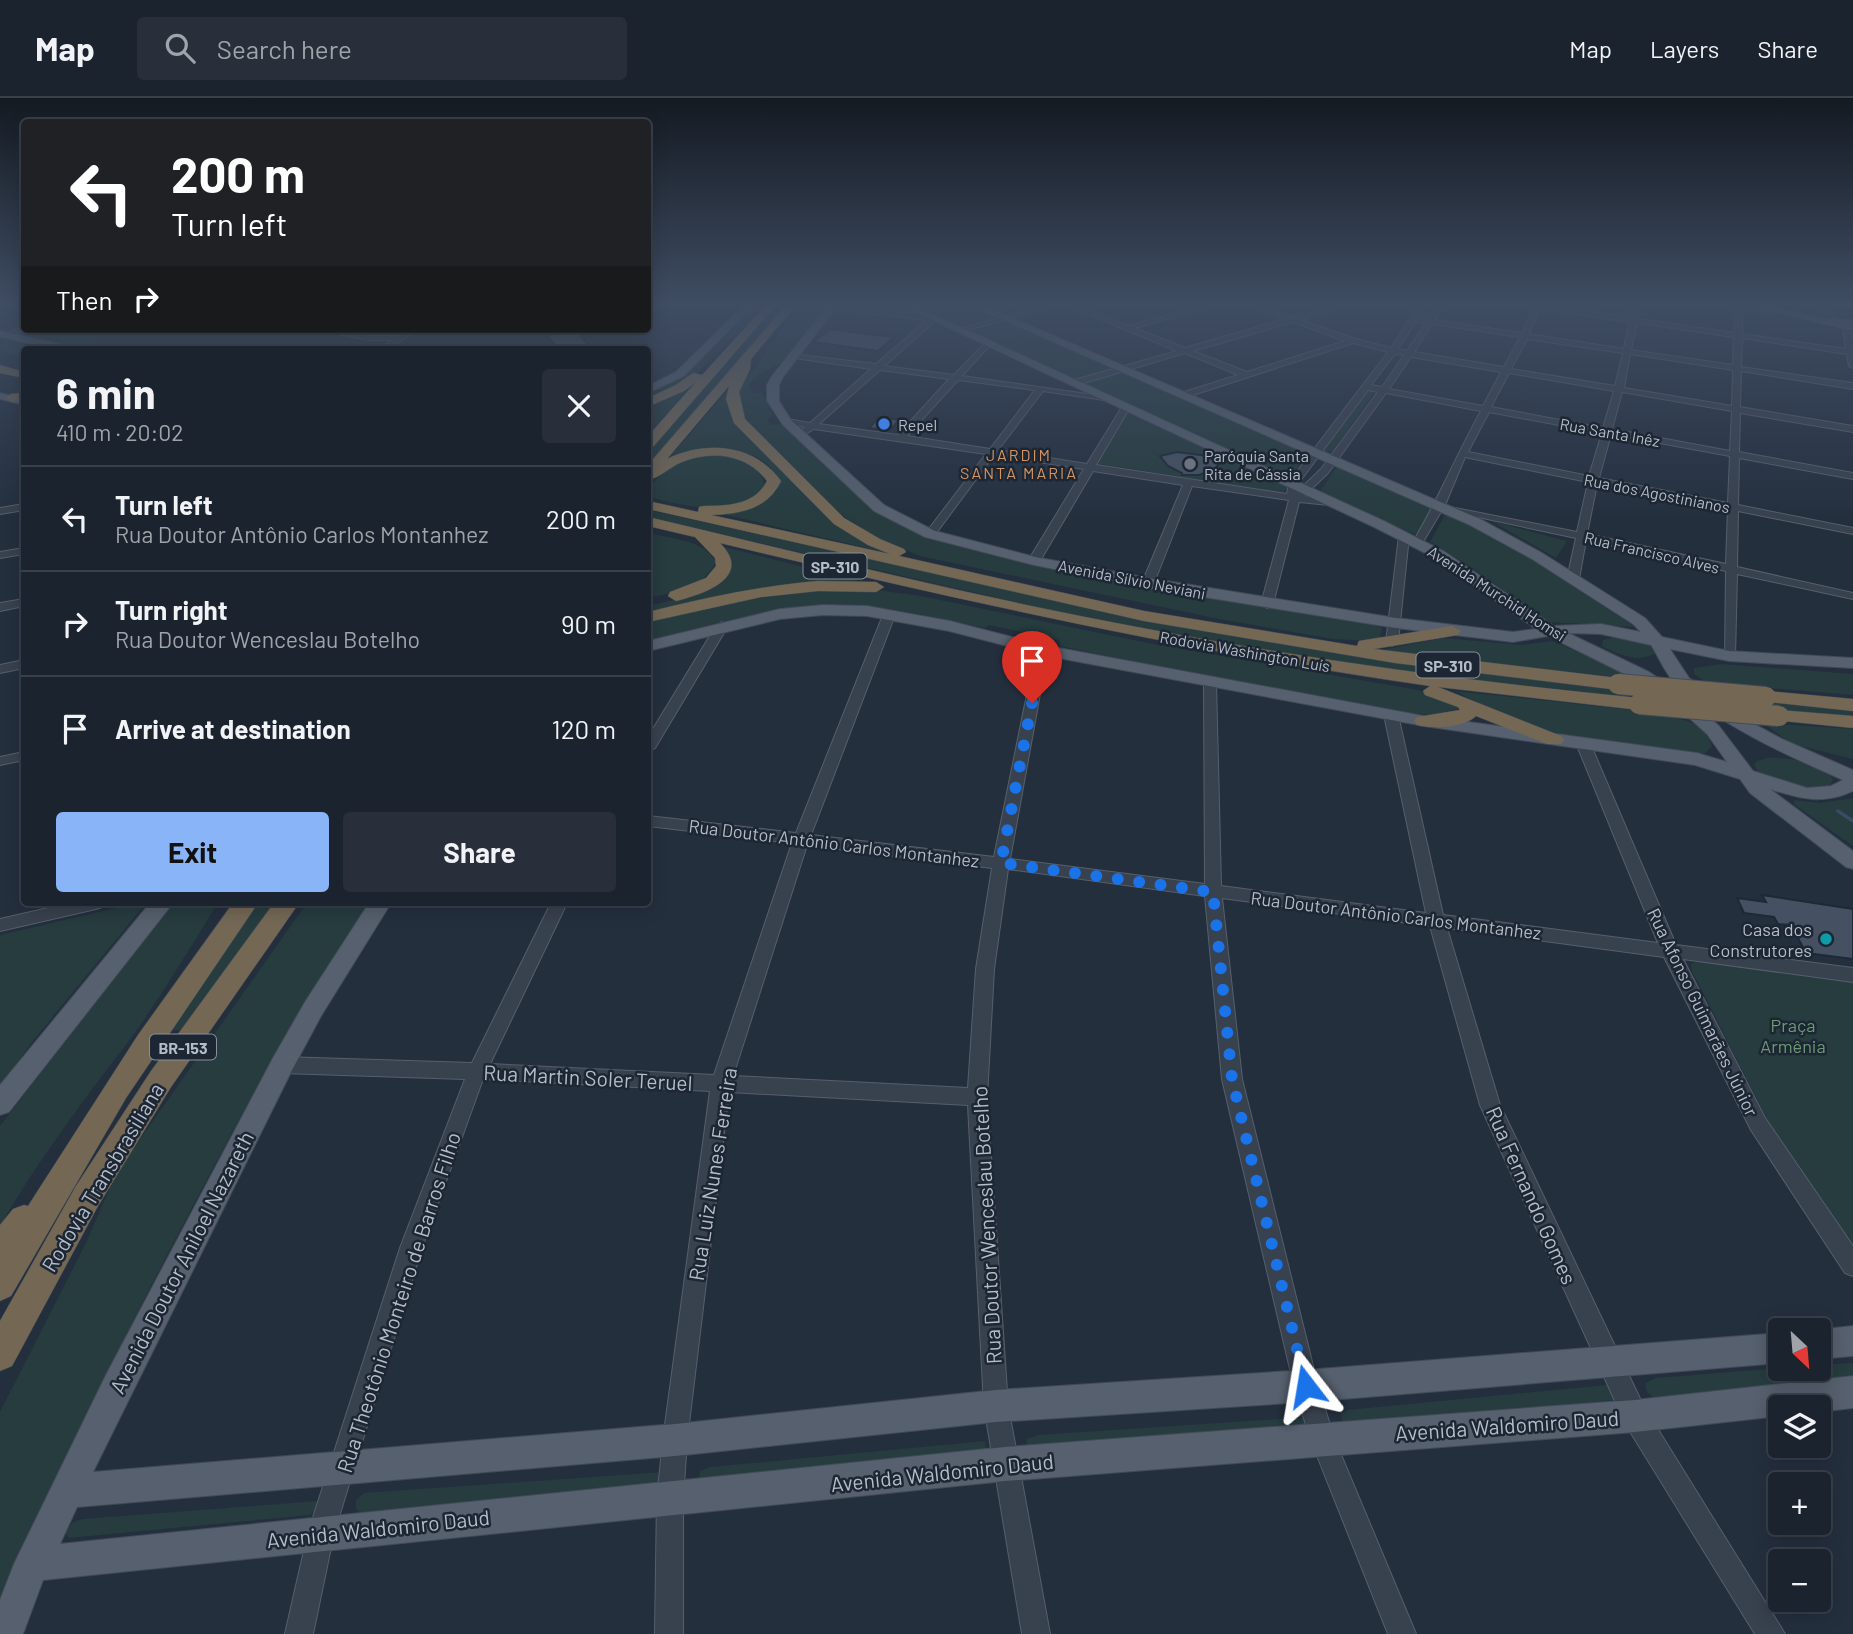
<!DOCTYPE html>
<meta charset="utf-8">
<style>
body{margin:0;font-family:Barlow,sans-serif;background:#282f3a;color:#f1f3f6;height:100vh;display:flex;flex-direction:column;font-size:26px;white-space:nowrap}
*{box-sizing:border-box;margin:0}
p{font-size:23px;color:#a0a4aa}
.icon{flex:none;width:38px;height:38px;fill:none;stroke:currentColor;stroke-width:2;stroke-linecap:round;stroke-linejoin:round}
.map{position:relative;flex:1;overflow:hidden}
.drawer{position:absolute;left:21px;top:248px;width:630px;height:560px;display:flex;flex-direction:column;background:#1b232e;border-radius:7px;box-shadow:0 4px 18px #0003,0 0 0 2px #39404a}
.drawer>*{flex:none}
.top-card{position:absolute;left:21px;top:21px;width:630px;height:214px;border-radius:7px;box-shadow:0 4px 18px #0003,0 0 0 2px #39404a;background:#202124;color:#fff;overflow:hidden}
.needle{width:46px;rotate:154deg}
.tools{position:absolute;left:1768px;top:1220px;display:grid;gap:14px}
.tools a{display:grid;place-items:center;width:63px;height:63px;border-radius:7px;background:#1b232e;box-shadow:0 4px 18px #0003,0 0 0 2px #39404a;font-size:35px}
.pin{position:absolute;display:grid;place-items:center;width:60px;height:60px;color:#fff;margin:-72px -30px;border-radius:50% 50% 50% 0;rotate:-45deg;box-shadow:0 0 7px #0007}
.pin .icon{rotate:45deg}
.me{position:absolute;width:77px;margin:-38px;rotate:346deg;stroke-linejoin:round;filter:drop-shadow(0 0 5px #0008)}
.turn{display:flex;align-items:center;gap:24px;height:147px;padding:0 35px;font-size:32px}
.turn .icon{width:91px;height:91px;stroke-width:2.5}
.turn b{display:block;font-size:49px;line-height:60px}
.then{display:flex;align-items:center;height:66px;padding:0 35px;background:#0003;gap:14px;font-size:26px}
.round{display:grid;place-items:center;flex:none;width:74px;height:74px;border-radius:7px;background:#282f3a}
.summary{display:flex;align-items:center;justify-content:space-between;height:119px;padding:0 35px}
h1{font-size:42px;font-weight:700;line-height:52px}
.primary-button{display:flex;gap:14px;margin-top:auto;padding:14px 35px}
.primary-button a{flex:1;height:80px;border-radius:7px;background:#8ab4f8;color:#111;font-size:28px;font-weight:700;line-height:80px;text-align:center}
.primary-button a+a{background:#282f3a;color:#f1f3f6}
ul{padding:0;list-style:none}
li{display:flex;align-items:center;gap:21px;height:105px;padding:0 35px;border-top:2px solid #39404a}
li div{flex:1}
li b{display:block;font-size:26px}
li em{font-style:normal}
header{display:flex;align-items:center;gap:42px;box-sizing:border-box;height:98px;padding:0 35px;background:#1b232e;border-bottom:2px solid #39404a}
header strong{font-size:33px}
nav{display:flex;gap:38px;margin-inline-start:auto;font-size:24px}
.search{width:490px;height:63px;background:#282f3a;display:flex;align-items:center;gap:18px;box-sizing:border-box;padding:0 24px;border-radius:7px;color:#a0a4aa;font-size:26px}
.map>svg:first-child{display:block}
.green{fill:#263c3f}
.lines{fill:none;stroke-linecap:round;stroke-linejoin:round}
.stream{stroke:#394c67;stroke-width:3.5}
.building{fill:#455162;stroke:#1f2835;stroke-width:2}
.minor-casing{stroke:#565f6c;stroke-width:2}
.major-casing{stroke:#414a57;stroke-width:2}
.highway-casing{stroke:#434c59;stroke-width:1}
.minor{fill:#38414e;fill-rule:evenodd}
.major{fill:#56606e;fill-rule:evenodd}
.highway{fill:#746855;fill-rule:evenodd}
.highway-bridge-casing{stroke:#434c59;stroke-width:22;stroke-linecap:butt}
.highway-bridge{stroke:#746855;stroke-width:20}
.route{stroke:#1a73e8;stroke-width:12;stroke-dasharray:0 21.6}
.shop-dot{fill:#3f7fe0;stroke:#1d2633;stroke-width:2.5}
.worship-dot{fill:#6b7280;stroke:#1d2633;stroke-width:2.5}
.culture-dot{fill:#0f9aa8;stroke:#1d2633;stroke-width:2.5}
.labels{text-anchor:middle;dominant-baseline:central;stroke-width:5;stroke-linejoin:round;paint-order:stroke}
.far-poi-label{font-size:16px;fill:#b4bcc9;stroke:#1d2633;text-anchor:start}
.far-street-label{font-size:16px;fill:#b4bcc9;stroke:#1d2633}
.far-neighbourhood-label{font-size:16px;letter-spacing:2px;fill:#d59563;stroke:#1d2633}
.shield{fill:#1d2633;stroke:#878f9c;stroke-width:2}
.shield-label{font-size:16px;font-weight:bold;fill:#b4bcc9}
.street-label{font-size:18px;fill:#b4bcc9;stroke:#1d2633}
.poi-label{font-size:18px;fill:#b4bcc9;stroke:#1d2633;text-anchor:end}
.park-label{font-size:18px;fill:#6b9a76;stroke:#1d2633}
.near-street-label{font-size:21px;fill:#b4bcc9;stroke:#1d2633}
</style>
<header>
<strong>Map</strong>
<div class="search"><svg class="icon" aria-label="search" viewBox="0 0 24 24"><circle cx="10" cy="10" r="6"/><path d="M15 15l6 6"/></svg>Search here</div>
<nav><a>Map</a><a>Layers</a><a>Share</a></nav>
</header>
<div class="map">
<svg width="1853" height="1536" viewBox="0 0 1853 1536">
<rect width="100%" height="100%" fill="#242f3e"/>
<path class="green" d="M753 206H766L694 278 648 301V293L669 284Z
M779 206H788L648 369V352Z
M824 206C811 225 801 247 784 262 772 273 757 272 749 288L754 295 762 294 773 317 767 322 771 327 782 326C830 371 865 411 926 438L1199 497 1374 527 1382 530 1380 539 1371 543 1333 541 1219 521 920 458 872 437 839 415 751 328 744 318 738 297 742 282 755 270 798 207Z
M910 206H967L998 220 959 228Z
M1002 223 1008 224 1115 271 1075 281 969 233Z
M34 231H125L74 248 23 237Z
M0 239 58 252H24V259L0 254Z
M1123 274 1309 355 1290 379 1085 286Z
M696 285 648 337V305Z
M1368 292 1374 294 1333 353 1323 354Z
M727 293 731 316 737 328 776 368 841 429 884 454 722 416C742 412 763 408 777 392 776 338 702 355 669 360Z
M1128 313 1286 386 1287 391 1281 395 1095 365Z
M708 357C729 357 766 363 764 392 731 420 686 408 648 399V391C663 371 684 362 708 357Z
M1338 367 1434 408 1417 437 1320 394Z
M648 412 1174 528 1411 567 1626 593 1633 602 1419 577 1224 546 1072 517 648 419Z
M1446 415 1500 440 1635 529 1547 524 1468 467 1430 444Z
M1491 423 1567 443 1556 460Z
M648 435C671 441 703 441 716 464 704 489 673 495 648 500Z
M725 449 863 484C783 484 724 496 648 517V508L698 496 731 470V460Z
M869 491 921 498 1148 545 1418 592 1462 610 1431 617 1413 615 1157 568 1060 548 1059 542 989 527 985 530C944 522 901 510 858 508 786 505 717 524 648 544V521L700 507 773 492Z
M1615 539 1648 546 1656 555C1640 565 1618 557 1602 548L1603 542Z
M1443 540 1522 547 1552 543 1642 582 1377 553Z
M1721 566 1853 576V597L1708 585 1694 576V570Z
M1455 593 1662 615C1684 626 1701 618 1712 648L1705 655H1697L1550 634 1495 614Z
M1764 604 1853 611V620L1770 613Z
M1763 625 1853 631V661L1792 646Z
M1767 660C1787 659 1821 663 1833 681L1830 687 1803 690 1760 676 1754 667 1757 663Z
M1853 700V748L1795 707 1794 702 1820 705Z
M138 805 142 810 32 944 0 990V837Z
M173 805H218C185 857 154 912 115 961 74 1015 34 1069 0 1128V1028Z
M253 805H276L185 928 180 932H167Z
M307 805H368C287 928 219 1057 151 1188 98 1292 45 1395 0 1503V1314L86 1145 110 1090 131 1054Z
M1697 863 1853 881V1146L1769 1025 1692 873 1691 866Z
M1853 1265V1285L1657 1302C1650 1297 1644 1294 1646 1285L1656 1280 1780 1270H1818V1267Z
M1608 1287 1616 1298 1613 1302 1349 1330 1342 1323 1341 1316 1347 1312Z
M1310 1319 1313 1326 1026 1351 1027 1341 1038 1337Z
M985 1343 986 1352 699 1383 700 1373 711 1369Z
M663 1374V1383L656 1390 361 1416 356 1411V1402L364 1395Z
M319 1403 318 1411 310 1417 69 1440 65 1435 73 1424 83 1421Z"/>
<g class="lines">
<path class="stream" d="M1838 713 1853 723"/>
</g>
<path class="building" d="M831 231 874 237 894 239 878 253 813 244Z
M576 232 592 252H559L547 237Z
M879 319 899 322 890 332 869 330Z
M1177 354 1208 358 1218 366 1216 371 1199 377H1182V375L1168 368 1160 358Z
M1762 797 1853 811V861L1806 855 1791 827 1778 826 1774 819 1744 815 1737 800 1766 804Z"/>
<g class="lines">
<defs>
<path id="minor" d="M1051 206H1063L959 234 955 232Z
M1064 206H1073L1128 228 1209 206H1219L1135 230 1185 250 1285 221 1247 206C1263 206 1279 220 1295 219 1314 217 1330 206 1349 206L1300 222 1356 241 1391 250 1420 206H1427L1418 219 1428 221 1438 206H1444L1435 222 1522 235 1533 210 1517 206H1541L1630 220 1634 206H1640L1638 221 1734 235 1735 210 1720 206H1742L1788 214 1784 216 1742 211V236L1846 251 1843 230 1850 228 1853 244V270L1849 268 1847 256 1742 240 1741 269 1853 285V291L1741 273 1740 309 1853 328V334L1740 315 1739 354 1853 375V381L1739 360 1738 407 1853 430V436L1738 413 1737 469 1853 495V501L1737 476 1735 558 1729 562 1725 561 1726 473 1586 442 1579 481 1569 483 1567 481 1576 440 1445 412 1450 409 1577 434 1588 384 1465 359 1445 407 1423 444 1414 446 1413 444C1438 402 1457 356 1481 313L1386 295 1328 375 1304 398 1340 404V408L1299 404 1273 506 1267 510 1261 506 1289 402 1192 388 1154 485 1148 488 1142 485 1183 387 1093 373 1040 463 1034 466 1028 463 1084 371 994 357 934 438 930 439 925 436 986 356 814 331 807 335 802 332 805 329 783 324 787 321 810 325 871 271 794 260 791 256 876 266 927 222 832 211 829 207 933 218 936 222 884 268 954 277 987 243 990 247 962 278 1108 299 1104 302 1043 293 998 352 1087 366 1122 309 1126 306 1130 309 1096 367 1287 396 1289 384 1388 254 1353 245 1184 300 1180 297 1181 295 1238 277 1185 255 1074 288 1071 287V283L1177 253ZM1540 211 1629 224 1624 251 1529 236ZM1416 223 1426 225 1407 253 1398 251ZM1293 224 1345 243 1247 274 1193 253ZM1637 225 1734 239 1733 267 1631 252ZM1432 226 1520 239 1504 269 1414 254ZM1527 241 1623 255 1615 288 1511 271ZM1395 256 1404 257 1382 289 1371 287ZM1630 256 1733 272 1732 308 1624 290ZM1411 259 1501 274 1483 308 1389 291ZM880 272 949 281 898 337 819 326ZM1509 275 1614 293 1603 330 1491 309ZM958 282 1035 292 990 351 907 338ZM1368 292 1378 294 1321 371 1297 394 1298 386ZM1622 294 1732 313 1730 353 1612 331ZM1489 314 1602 335 1589 378 1468 354ZM1611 336 1730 358 1728 405 1599 380ZM1597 386 1728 411 1726 466 1587 436Z
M1818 206H1825L1838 224H1832Z
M24 229 30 231 5 239 1 237Z
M313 231H330L369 238H399L410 231H419L387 252H378L392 242H369Z
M24 406V412L0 416V410Z
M1404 435 1409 438 1398 544 1392 548 1386 544 1399 438Z
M24 450V456L0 460V454Z
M24 501V508L0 513V505Z
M889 513 895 517 811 737 994 759 1036 552 1042 548 1048 552 1010 761 1205 786 1204 584 1210 580 1216 584 1221 788 1426 815 1384 617 1391 613 1398 617 1443 817 1658 845 1576 645 1583 641 1590 645 1676 847 1853 870V884L1683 861 1765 1020 1853 1148V1178L1845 1175 1751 1032 1664 859 1447 830 1500 1007 1644 1309 1785 1536H1755L1626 1327 1480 1007 1430 828 1222 800 1242 981 1318 1288 1334 1340 1416 1536H1388L1310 1340 1294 1288 1222 981 1205 798 1008 771 994 871 987 999 1008 1308 1050 1536H1022L984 1308 968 1007 729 994 687 1342 683 1401V1536H655L657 1401 663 1342 710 993 483 981 422 1150 334 1435 313 1536H285L308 1435 400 1150 465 981 282 975 275 973 273 967 275 961 282 959 472 965 551 805H567L490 966 714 977 792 745 648 728V718L796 735 883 517ZM807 747 992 770 976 871 968 990 733 978Z
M722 524 728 528 655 650 648 654V639L716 528Z
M24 562V570L0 575V567Z
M24 654V662L0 667V659Z
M70 805H104L102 809 96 811 0 833V821Z"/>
<path id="major" d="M745 206H755L684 278 648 295V288L676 274Z
M829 206H839L783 279 779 287V303L791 322 884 407 935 433 1035 459 1148 480 1396 520 1513 534 1536 531 1435 460 1374 429 898 206H910L1384 423 1445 454 1554 528 1601 526 1641 534 1633 526 1532 461 1470 427 967 206H980L1480 421 1542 455 1645 520 1662 539 1729 553 1853 560V570L1729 563 1670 551 1689 580 1754 626 1782 641 1853 672V693C1824 707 1800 701 1770 691L1853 753V771L1846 769 1750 695 1740 681 1695 667 1424 628 1042 557 949 533 867 518 823 517 780 521 648 553V543L780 511 823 507 867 508 950 523 1043 547 1424 618 1697 655 1727 664 1707 636 1676 608 1637 582 1548 538 1513 544 1396 530 1148 490 1034 467 925 439 874 413 783 327 767 303V287L772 278ZM1568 535 1601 536 1651 547C1659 559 1666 578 1678 588 1726 631 1785 656 1843 682L1831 688 1807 690 1753 673 1719 628 1688 600 1649 574Z
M1742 206H1759L1824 221 1853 222V233Z
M0 233 74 249 79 252H60L0 239Z
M0 295 24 301V307L0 301Z
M150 805H173L9 1014 0 1017V987Z
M369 805H391L321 918 291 974 93 1374 675 1326 996 1292 1306 1272 1780 1235V1265L1306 1304 996 1324 675 1358 77 1409 60 1446 1005 1349 1635 1302 1853 1278V1310L1818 1314V1309H1780V1318L1635 1334 1005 1383 43 1482 23 1536H0V1502L14 1466 106 1277 273 960 305 904Z
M1853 1228V1258L1818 1261V1232H1815Z"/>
<path id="highway" d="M767 206H777L653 349 648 350V338L696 284 684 293 652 307 648 308V300L676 287 693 275 702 277Z
M787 206H797L751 261 750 271 739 294 745 321 844 420 880 441 904 451 906 454 899 458 1144 513 1357 548 1359 543 1365 542 1452 528 1461 533 1458 537 1374 551 1618 580 1627 586 1618 592 1395 565 1144 523 648 411V403L698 414 699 409 704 408C728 408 755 407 767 383 747 356 712 352 682 364 670 369 661 379 648 382V373L650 371 648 367ZM729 288 726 301 734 325 834 426 868 447 890 456 711 417C740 416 768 411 781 383 754 346 707 342 667 361Z
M0 267 24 274V280L0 275Z
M24 295V303L11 304 5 300 11 296Z
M648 419C792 453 936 489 1080 518 1265 555 1451 582 1639 600L1649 606 1639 612 1438 589 1561 638 1564 642 1561 646H1547L1476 618C1464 630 1433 631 1417 627L1414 623 1417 619 1460 612 1458 609 1425 597 1423 593 1430 588C1190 554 955 501 720 445 754 479 704 496 676 503L668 498 670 494 706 480 716 468 715 460 695 439 648 428Z
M818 483 876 484 884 489 876 494 818 493 761 499 648 524V514C704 500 760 488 818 483Z
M1766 593 1853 601V613L1759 603 1756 599Z
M1779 612 1853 618V630L1772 622 1769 618Z
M233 805H258L126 1000 11 1198 0 1203V1127L13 1111 24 1107 28 1108 138 937Z
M274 805H299L171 989 98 1108 12 1268 0 1273V1223L76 1088 151 973Z"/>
</defs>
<use href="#minor" class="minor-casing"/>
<use href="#major" class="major-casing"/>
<use href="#highway" class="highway-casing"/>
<use href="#minor" class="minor"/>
<use href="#major" class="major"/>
<use href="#highway" class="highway"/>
<defs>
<path id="highway-bridge" d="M1618 586 1766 599
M1639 606 1779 618"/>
</defs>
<use href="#highway-bridge" class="highway-bridge-casing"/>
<use href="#highway-bridge" class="highway-bridge"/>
</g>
<linearGradient id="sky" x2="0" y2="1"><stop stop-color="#141a22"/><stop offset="0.49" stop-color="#3f4d63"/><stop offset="1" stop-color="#3f4d63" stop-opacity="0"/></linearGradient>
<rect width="1853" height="421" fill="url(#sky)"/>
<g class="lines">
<path class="route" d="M1032 605 1001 765 1213 794 1232 981 1306 1288"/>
</g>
<circle class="shop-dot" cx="884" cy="326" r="7"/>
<circle class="worship-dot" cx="1190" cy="366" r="7"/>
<circle class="culture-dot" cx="1826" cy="841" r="7"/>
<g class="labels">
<g class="far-poi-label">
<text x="898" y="326">Repel</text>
<text x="1204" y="357">Paróquia Santa<tspan x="1204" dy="18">Rita de Cássia</tspan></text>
</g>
<g class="far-street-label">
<text transform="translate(1610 334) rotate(10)">Rua Santa Inêz</text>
<text transform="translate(1657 395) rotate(11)">Rua dos Agostinianos</text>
<text transform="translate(1652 454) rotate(13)">Rua Francisco Alves</text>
<text transform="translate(1132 481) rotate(11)">Avenida Sílvio Neviani</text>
<text transform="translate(1497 495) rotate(33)">Avenida Murchid Homsi</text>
<text transform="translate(1245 553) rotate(10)">Rodovia Washington Luís</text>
</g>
<g class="far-neighbourhood-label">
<text x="1019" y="356">JARDIM<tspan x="1019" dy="18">SANTA MARIA</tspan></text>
</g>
<g class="shield">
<rect x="803.5" y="455.5" width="63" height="25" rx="5"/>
<rect x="1416.5" y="554.5" width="63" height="25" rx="5"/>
<rect x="150" y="936.5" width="66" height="25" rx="5"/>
</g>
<g class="shield-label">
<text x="835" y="468">SP-310</text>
<text x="1448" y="567">SP-310</text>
<text x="183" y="949">BR-153</text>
</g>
<g class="street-label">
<text transform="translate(834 745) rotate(7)">Rua Doutor Antônio Carlos Montanhez</text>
<text transform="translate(1396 817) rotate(7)">Rua Doutor Antônio Carlos Montanhez</text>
<text transform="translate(1703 914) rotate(64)">Rua Afonso Guimarães Júnior</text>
</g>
<g class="poi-label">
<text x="1812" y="831">Casa dos<tspan x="1812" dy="21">Construtores</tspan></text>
</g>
<g class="park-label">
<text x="1793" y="927">Praça<tspan x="1793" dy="21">Armênia</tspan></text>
</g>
<g class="near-street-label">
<text transform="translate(588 979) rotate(3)">Rua Martin Soler Teruel</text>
<text transform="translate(712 1076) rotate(-81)">Rua Luiz Nunes Ferreira</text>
<text transform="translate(102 1079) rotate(-59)">Rodovia Transbrasiliana</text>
<text transform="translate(1532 1097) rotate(66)">Rua Fernando Gomes</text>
<text transform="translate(986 1127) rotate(-93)">Rua Doutor Wenceslau Botelho</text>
<text transform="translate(181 1164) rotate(-63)">Avenida Doutor Aniloel Nazareth</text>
<text transform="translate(398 1204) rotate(-72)">Rua Theotônio Monteiro de Barros Filho</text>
<text transform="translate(1507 1327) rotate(-4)">Avenida Waldomiro Daud</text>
<text transform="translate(942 1374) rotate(-6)">Avenida Waldomiro Daud</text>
<text transform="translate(378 1430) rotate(-6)">Avenida Waldomiro Daud</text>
</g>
</g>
</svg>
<div class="tools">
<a><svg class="needle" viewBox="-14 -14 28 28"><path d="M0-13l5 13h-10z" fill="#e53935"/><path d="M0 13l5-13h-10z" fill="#a0a4aa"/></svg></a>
<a><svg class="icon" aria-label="layers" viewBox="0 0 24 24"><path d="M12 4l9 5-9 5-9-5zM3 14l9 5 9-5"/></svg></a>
<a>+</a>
<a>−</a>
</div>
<div class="pin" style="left:1032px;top:605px;background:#d93025"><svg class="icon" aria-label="arrive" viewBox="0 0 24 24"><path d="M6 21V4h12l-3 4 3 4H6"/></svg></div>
<svg class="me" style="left:1306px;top:1288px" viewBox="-20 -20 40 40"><path d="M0-17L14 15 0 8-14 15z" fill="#1a73e8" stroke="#fff" stroke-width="4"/></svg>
<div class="top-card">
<div class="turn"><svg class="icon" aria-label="left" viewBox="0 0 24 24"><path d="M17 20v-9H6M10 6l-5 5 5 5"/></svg><div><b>200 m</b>Turn left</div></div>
<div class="then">Then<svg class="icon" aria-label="right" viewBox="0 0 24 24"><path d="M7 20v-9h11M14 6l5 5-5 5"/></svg></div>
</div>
<section class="drawer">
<div class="summary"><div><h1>6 min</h1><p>410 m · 20:02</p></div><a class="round"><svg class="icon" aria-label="close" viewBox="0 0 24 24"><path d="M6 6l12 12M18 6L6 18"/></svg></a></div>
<ul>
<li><svg class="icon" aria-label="left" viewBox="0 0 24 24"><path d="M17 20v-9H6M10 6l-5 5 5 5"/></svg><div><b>Turn left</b><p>Rua Doutor Antônio Carlos Montanhez</p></div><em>200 m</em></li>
<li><svg class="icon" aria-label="right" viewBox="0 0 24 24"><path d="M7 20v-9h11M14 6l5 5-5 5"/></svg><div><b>Turn right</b><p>Rua Doutor Wenceslau Botelho</p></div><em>90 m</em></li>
<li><svg class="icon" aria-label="arrive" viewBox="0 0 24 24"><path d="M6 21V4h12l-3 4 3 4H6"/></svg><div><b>Arrive at destination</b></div><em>120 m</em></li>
</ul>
<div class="primary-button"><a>Exit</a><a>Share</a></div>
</section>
</div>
